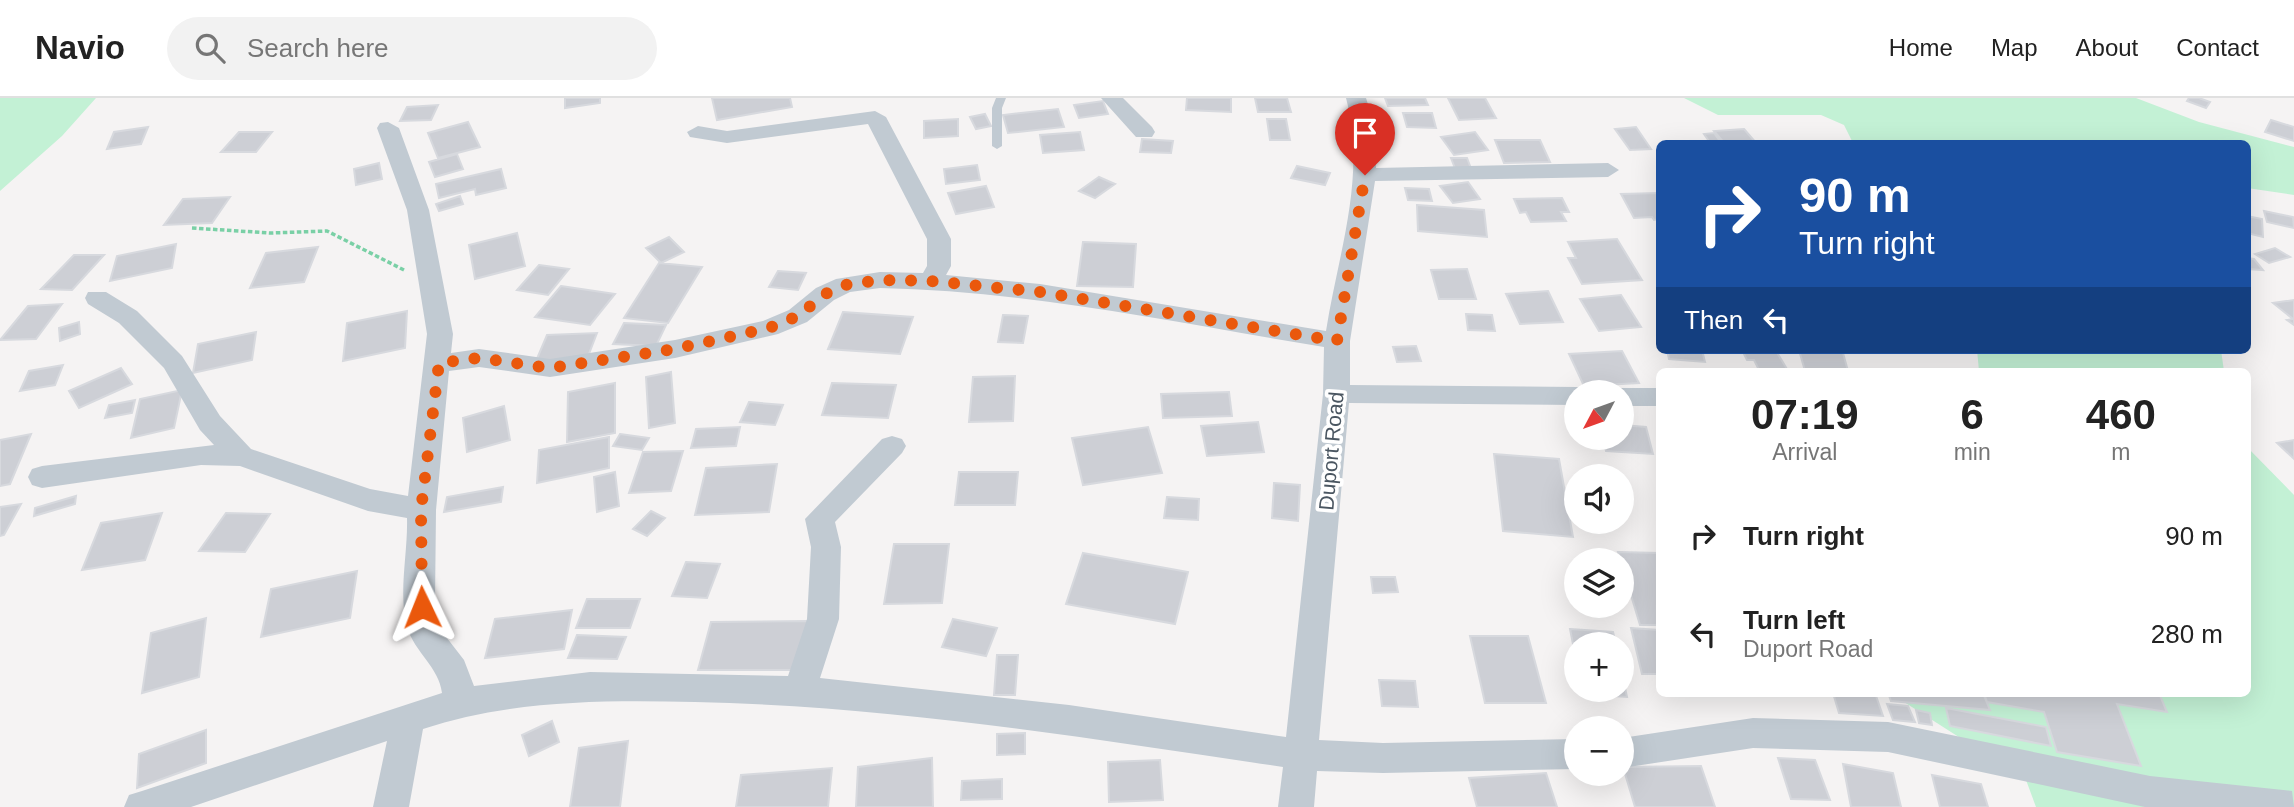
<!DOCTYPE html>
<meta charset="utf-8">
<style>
body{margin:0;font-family:Helvetica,sans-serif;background:#f2f2f2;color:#222;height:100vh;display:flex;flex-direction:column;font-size:26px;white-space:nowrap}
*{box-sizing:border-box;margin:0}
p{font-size:23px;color:#767676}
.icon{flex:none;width:38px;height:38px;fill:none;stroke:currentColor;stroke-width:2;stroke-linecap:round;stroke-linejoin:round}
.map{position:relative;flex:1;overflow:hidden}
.side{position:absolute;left:1656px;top:270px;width:595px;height:329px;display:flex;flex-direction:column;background:#fff;border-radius:10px;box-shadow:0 7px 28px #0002}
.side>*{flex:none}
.top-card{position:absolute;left:1656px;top:42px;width:595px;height:214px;border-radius:10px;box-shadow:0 7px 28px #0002;background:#1a4fa0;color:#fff;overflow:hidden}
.needle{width:46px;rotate:229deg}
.fabs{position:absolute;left:1564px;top:282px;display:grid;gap:14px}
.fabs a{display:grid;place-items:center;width:70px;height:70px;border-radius:50%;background:#fff;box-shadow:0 7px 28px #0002;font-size:35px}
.pin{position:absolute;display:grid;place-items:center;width:60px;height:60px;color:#fff;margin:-72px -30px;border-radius:50% 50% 50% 0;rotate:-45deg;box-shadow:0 0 7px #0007}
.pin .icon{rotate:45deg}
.me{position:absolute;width:77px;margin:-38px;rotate:358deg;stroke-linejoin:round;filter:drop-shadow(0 0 5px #0008)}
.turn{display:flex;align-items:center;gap:24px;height:147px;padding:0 28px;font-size:32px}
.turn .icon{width:91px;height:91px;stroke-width:2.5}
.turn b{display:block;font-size:49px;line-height:60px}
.then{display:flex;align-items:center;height:66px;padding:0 28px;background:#0003;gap:14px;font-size:26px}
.eta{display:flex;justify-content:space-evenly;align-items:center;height:119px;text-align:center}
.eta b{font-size:42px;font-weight:800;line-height:49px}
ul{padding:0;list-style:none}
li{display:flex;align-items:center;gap:21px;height:98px;padding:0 28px}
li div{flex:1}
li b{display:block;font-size:26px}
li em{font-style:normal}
header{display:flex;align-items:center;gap:42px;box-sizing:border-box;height:98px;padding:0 35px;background:#fff;border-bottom:2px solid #e0e0e0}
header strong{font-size:33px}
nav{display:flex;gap:38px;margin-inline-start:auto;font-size:24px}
.search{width:490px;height:63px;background:#f2f2f2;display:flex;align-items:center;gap:18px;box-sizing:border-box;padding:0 24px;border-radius:38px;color:#767676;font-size:26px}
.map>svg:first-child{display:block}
.green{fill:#c3f1d5}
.building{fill:#cdcfd5;stroke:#d7d9de;stroke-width:2}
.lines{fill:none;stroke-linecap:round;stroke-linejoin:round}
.path{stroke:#7ad0a6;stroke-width:3.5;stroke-dasharray:4.5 2.5;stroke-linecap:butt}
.service{fill:#c1cad2;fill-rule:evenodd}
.minor{fill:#c1cad2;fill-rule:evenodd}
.route{stroke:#ea580c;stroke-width:12;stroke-dasharray:0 21.6}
.labels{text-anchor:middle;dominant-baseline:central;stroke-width:7;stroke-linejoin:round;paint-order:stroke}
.street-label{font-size:21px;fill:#4a5661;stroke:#fff}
</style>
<header>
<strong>Navio</strong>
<div class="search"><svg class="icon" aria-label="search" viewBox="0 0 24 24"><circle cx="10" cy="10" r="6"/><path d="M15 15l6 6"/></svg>Search here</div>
<nav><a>Home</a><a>Map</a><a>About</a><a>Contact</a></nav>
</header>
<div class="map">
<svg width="2294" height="709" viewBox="0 0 2294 709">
<rect width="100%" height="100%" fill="#f5f3f3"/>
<path class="green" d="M0 0H96L62 38 0 93Z
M1684 0H2136L2199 24 2294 49V97L2247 90V46L1853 45 1844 27 1821 17H1718Z
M1977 252H2221L2224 273H1979Z
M2247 349 2294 397V709H2036L2026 682 1890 595H2247Z"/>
<path class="building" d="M565 0H600V5L565 10Z
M712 0H790L792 9 717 22Z
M1187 0H1231V14L1186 12Z
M1255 0H1287L1291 14H1258Z
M1385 0H1425L1428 7 1388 8Z
M1448 0H1485L1496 20 1459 22Z
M2189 0H2199L2210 4 2206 10 2187 3Z
M1103 3 1108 16 1079 20 1074 7Z
M438 7 431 22 400 23 407 9Z
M1058 11 1064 29 1008 35 1003 17Z
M1403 15H1432L1436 30 1407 29Z
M985 16 991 28 976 31 970 19Z
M958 21V38L924 40V23Z
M1267 21H1286L1290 42H1270Z
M2271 22 2294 29V43L2265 34Z
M468 24 480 49 438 60 428 35Z
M148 29 141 46 107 51 114 34Z
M1636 29 1651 51 1630 52 1615 31Z
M1744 31 1757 46H1725L1714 33Z
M239 34H272L256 54H221Z
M1080 34 1084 52 1043 55 1040 37Z
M1475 34 1488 52 1454 57 1441 39Z
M1714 35 1722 46H1711L1704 36Z
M1142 41 1173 43 1171 55 1140 54Z
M1495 42H1540L1550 64 1504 65Z
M457 56 463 71 435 79 429 64Z
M1451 60H1467L1472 73H1456Z
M379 65 382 81 356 87 354 71Z
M977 67 980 82 946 86 944 71Z
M1297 68 1330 75 1325 87 1291 80Z
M501 71 506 90 476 97 475 91 439 100 436 86Z
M1099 79 1115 86 1095 100 1079 93Z
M1468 84 1480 101 1453 105 1440 88Z
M986 88 994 109 956 116 948 95Z
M1405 90 1429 91 1432 103 1408 102Z
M1659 95V121L1654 122 1652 119 1634 120 1621 96Z
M460 98 463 106 439 113 436 106Z
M230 99 212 125 164 127 183 101Z
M1562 100 1569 114H1561L1566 123 1531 124 1526 114 1520 115 1514 101Z
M1417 107 1484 112 1487 139 1418 133Z
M2264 113 2293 119 2294 130 2267 124Z
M2247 118 2262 121 2263 139 2247 135Z
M517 135 525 168 475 181 469 147Z
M669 139 684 154 661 165 646 150Z
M1617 141 1642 182 1582 186 1568 160H1576L1568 144Z
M1083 144 1136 146 1133 189 1077 188Z
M176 146 172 170 110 183 117 158Z
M318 149 304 184 250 190 266 155Z
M2275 150 2290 159 2269 165 2255 156Z
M74 157H104L72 192 41 191Z
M2247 160 2254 161 2263 172 2247 171Z
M659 165 702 169 668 225 624 220Z
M539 167 569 171 548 197 517 192Z
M1467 171 1476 201H1439L1431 172Z
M778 173 806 175 798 192 769 189Z
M561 188 615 196 590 227 535 219Z
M1548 193 1563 224 1520 226 1506 196Z
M1621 197 1641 229 1599 233 1580 201Z
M2294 202V227L2287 222 2293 221 2273 205Z
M62 206 36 241 0 242 28 208Z
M407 213 405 250 343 263 347 225Z
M843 214 913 219 900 256 828 251Z
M1466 216 1492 217 1495 233 1468 232Z
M1003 217 1028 218 1023 245 998 244Z
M79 224 80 236 60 243 59 230Z
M624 225 666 227 656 248 613 246Z
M256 234 252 262 193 275 198 246Z
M597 235 587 261 536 263 547 237Z
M1416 248 1421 263 1397 264 1393 249Z
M1667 252H1702L1705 264 1669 261Z
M1799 252 1843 255 1848 273H1805Z
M1622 253 1639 285 1584 288 1569 256Z
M1776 253 1787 271 1759 272 1754 262H1747L1743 254Z
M63 267 55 287 20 293 29 273Z
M121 270 132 286 79 310 69 293Z
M671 274 675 325 649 330 646 279Z
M1015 278 1013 323 969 324 973 279Z
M615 285V335L567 344 568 294Z
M832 285 896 287 888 320 822 317Z
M182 292 174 330 131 340 140 301Z
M1229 294 1232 318 1163 320 1161 296Z
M135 302 132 315 105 320 109 307Z
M749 304 783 307 775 327 740 324Z
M504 308 510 342 467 354 463 320Z
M1258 324 1264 354 1207 358 1201 328Z
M1622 327 1646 329 1653 356 1606 353 1603 340H1622Z
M740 329 736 348 691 350 696 331Z
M1148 329 1162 375 1083 387 1072 340Z
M31 336 10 386 0 388V342Z
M620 336 649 340 642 352 613 348Z
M609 339V370L537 385 539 352Z
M2294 342V361L2277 345Z
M683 353 671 393 629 395 643 354Z
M1494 356 1559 361 1573 439 1503 433Z
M777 366 769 414 695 417 706 370Z
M615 374 619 408 597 414 594 379Z
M959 374H1018L1015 407H955Z
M1274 385 1300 387 1298 423 1272 420Z
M503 389 501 404 444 414 447 399Z
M76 398 75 406 34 418 35 410Z
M1167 399 1199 401 1198 422 1164 420Z
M21 406 4 437 0 438V409Z
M651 413 665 420 647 438 633 431Z
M162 415 145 462 82 472 101 425Z
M226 415 270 416 245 454 199 453Z
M894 446H949L942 505 884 506Z
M1618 454 1659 455V527H1640Z
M1083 455 1188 474 1175 526 1066 506Z
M686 464 720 466 707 500 672 498Z
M357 473 350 520 261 539 271 491Z
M1371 479H1395L1398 494 1373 495Z
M587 501H640L630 530H576Z
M572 512 564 551 485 560 495 521Z
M206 520 199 579 142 595 151 535Z
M953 521 997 530 986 558 942 549Z
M808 523 799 572H698L711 524Z
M1631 530 1659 532V576H1642Z
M1570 531 1613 534 1616 546H1577V566Z
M577 537 626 539 617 561 568 560Z
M1470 538H1528L1546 605H1485Z
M997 557H1018L1015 597H994Z
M1622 576 1627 599 1583 596 1582 592H1622Z
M1379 582 1415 583 1418 609 1382 608Z
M1833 595H1875L1883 618 1839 615Z
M1888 595H1983L1990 612 1891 603Z
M1984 595H2159L2167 614 2117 606 2141 668 2057 654 2044 614 1987 604Z
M1887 606 1908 608 1915 624 1893 622Z
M1946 610 2046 629 2051 648 1950 628Z
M1916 612 1930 615 1932 627 1919 625Z
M552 623 559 644 529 658 522 637Z
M206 632V665L137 690 139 656Z
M1025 635V656L997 657V636Z
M628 643 620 709H570L579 650Z
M932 660 933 709H856L858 669Z
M1778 660 1815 662 1830 702 1791 701Z
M1160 662 1163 702 1109 704 1108 664Z
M1843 666 1893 675 1901 709H1851Z
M1701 668 1715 709H1635L1623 669Z
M832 670 828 709H736L741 677Z
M1546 675 1557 709H1477L1469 680Z
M1932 677 1981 686 1988 709H1940Z
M1002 681V701L961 702 962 683Z"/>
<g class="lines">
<path class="path" d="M192 130 270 135 327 133 404 172"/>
<path class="service" d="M996 0H1006L1002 10V48L997 51 992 48V10Z"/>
<path class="minor" d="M1101 0H1123L1152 29 1155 34 1152 39H1136Z
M1346 0H1366L1374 25 1376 70 1608 65 1619 72 1608 79 1375 83 1350 243V287L1577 289 1588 294H1577V307L1349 305 1319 642 1383 645 1577 641V671L1383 675 1317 673 1314 709H1278L1283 669C1087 640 893 608 695 604 604 602 510 602 423 631L409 709H373L387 643 191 709H124L129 697 142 693 442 595C439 569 415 555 407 529 398 494 408 456 407 420L368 413 240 368 201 367 42 390 32 387 28 379 32 371 42 368 214 347 200 332 164 270 119 225 88 206 85 200 88 194H106L137 213 182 258 220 318 251 351 370 391 408 398 427 236 407 112 377 30 380 25 388 24 399 30 429 112 453 236 451 255 479 251 550 261 675 242 763 223 789 212 816 190 836 181 880 174 923 175 927 168V141L868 26 727 45 690 39 687 34 698 28 727 33 875 13 886 19 951 141V168L946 177 1040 186 1326 233C1338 156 1367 78 1346 0ZM880 190C1029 193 1177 225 1324 249L1323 296 1286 639 1069 607 820 580 839 521 841 449 835 424 902 355 906 348 902 341 892 338 882 341 805 421 811 449 807 521 788 578 590 574 474 588 464 562 440 531 435 503 436 412 449 273 479 269 550 279 675 260 778 236 807 224 834 202 850 194Z
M1622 290H1659V308H1622V294H1612Z
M1753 620 1888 624 2150 678 2292 693 2294 709H2145L1888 654 1753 650 1622 670V640Z"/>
</g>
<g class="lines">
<path class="route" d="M422 509 421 412 439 265 479 260 550 270 675 251 769 230 798 218 825 196 845 187 880 182 931 183 1040 194 1337 243 1365 77"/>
</g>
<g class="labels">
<g class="street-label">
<text transform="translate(1331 353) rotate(-85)">Duport Road</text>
</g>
</g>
</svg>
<div class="fabs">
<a><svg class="needle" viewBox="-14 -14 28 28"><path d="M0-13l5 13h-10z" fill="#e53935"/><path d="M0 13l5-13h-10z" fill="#767676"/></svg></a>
<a><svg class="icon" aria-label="sound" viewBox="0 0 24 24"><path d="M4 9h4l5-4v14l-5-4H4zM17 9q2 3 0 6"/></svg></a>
<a><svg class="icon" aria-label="layers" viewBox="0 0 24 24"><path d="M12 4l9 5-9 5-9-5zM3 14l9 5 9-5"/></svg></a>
<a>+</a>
<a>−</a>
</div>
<div class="pin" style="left:1365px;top:77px;background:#d93025"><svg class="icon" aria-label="arrive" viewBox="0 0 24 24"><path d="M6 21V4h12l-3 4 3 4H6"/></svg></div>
<svg class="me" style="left:422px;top:509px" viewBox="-20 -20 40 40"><path d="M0-17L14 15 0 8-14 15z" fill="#ea580c" stroke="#fff" stroke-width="4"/></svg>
<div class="top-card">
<div class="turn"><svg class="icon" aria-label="right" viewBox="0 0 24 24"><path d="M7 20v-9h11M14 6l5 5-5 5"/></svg><div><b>90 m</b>Turn right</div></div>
<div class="then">Then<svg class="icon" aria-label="left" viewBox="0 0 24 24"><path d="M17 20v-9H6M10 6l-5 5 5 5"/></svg></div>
</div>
<section class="side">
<div class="eta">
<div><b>07:19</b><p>Arrival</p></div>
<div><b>6</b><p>min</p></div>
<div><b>460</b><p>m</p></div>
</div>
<ul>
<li><svg class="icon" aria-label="right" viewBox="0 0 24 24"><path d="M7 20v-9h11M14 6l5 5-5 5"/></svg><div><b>Turn right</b></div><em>90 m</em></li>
<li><svg class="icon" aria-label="left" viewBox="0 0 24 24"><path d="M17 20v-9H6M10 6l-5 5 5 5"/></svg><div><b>Turn left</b><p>Duport Road</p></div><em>280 m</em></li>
</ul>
</section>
</div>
